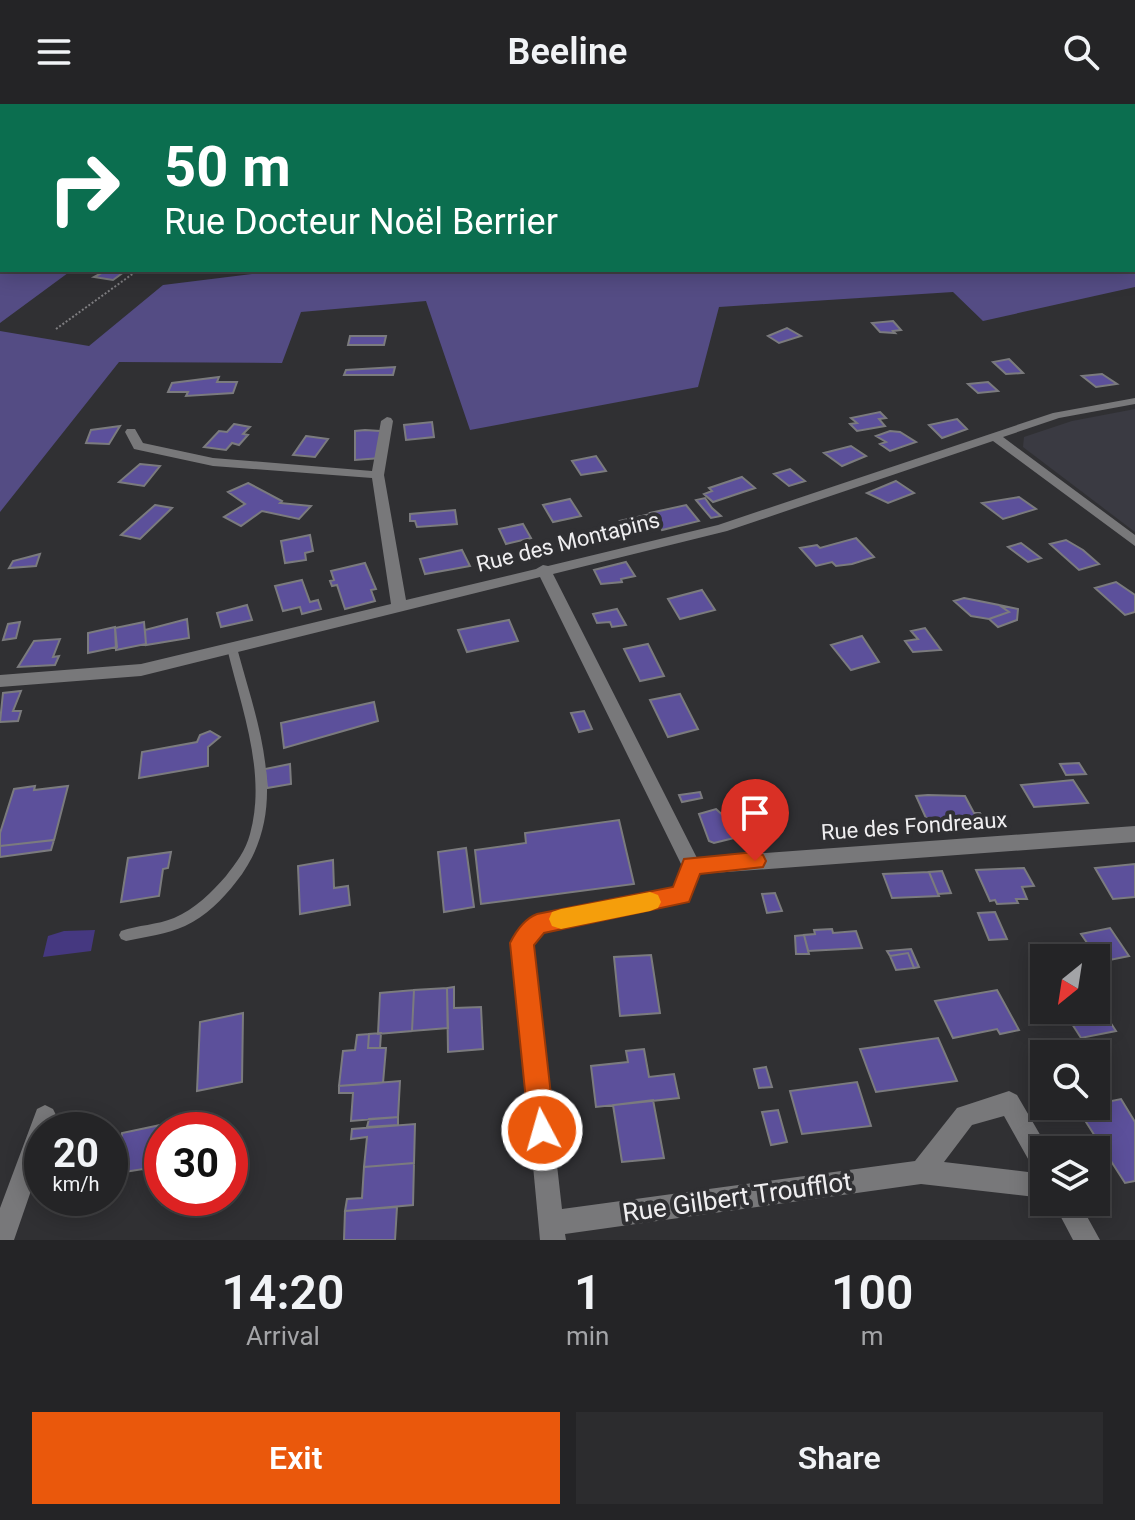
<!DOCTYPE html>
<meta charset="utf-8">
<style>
body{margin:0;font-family:Roboto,sans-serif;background:#2c2c2e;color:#f1f3f6;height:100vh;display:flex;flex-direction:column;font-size:30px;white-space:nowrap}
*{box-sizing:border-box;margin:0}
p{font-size:26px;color:#a3a4a7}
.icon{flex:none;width:44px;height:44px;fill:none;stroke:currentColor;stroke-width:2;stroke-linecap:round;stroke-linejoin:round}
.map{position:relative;height:1136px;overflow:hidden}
.details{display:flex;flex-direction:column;background:#242426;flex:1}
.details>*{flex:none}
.guide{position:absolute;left:0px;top:0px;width:1136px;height:168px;box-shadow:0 4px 20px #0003,0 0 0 2px #414143;background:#0b6e4f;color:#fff;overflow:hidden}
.needle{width:52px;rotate:210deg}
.fabs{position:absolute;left:1030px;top:840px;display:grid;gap:16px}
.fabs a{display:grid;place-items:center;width:80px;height:80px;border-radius:0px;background:#242426;box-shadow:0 4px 20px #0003,0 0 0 2px #414143;font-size:40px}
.speed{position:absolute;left:24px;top:1008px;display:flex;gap:16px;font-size:40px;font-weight:700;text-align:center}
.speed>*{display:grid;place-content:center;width:104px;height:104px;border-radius:50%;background:#242426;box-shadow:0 4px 20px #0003,0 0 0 2px #414143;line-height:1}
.speed small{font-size:20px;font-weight:400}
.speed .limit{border:12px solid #d22;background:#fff;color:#111}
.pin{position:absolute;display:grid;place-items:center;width:68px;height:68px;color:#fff;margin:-82px -34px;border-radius:50% 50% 50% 0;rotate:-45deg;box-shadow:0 0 8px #0007}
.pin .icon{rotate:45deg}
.me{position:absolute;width:88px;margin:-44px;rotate:354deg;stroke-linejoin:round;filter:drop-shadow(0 0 6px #0008)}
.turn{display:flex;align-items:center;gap:28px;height:168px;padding:0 32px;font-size:36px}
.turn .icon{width:104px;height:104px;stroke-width:2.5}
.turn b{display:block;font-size:56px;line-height:68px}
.eta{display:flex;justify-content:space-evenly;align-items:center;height:136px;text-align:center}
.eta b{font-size:48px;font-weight:600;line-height:56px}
.primary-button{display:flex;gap:16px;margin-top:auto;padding:16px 32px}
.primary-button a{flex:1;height:92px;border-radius:0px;background:#ea580c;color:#fff;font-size:32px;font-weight:600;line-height:92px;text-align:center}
.primary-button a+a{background:#2c2c2e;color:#f1f3f6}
header{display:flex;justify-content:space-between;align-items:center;height:104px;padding:0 32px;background:#242426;font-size:36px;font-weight:600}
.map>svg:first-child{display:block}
.built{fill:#3a3a42}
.green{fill:#544c84}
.water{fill:#453880}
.building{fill:#5c509b;stroke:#7b7b7e;stroke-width:2}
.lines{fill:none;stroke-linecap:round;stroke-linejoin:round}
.path{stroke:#7f7e81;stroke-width:2;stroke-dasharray:2 2;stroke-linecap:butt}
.service{fill:#78787a;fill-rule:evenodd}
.minor{fill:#78787a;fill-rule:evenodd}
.tertiary{fill:#78787a;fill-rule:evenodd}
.route{fill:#ea580c;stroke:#983908;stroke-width:2}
.slow{fill:#f59e0b}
.labels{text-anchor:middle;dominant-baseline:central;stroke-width:8;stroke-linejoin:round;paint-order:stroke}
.street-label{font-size:22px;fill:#efeef0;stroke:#303033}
.near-street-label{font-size:26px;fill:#efeef0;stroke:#303033}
</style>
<header><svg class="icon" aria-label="menu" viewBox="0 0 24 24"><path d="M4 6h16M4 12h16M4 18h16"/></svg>Beeline<svg class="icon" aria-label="search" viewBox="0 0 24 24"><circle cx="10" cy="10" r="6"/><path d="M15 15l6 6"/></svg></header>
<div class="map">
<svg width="1135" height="1136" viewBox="0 0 1135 1136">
<rect width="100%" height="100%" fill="#303033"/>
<path class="built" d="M1135 305V428L1023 343 1024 333 1072 317Z"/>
<path class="green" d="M1135 16V183L983 217 953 188 719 203 698 283 470 326 426 197 301 208 282 259 119 258 0 408V227L89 242 163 181 283 166H1134Z
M0 146 2 166H72L0 219Z"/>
<path class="water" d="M259 0H890L245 2Z
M95 826 91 847 43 853 48 832 64 827Z"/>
<path class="building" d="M107 166H108L124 168 113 176 94 173Z
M893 217 901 226 893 227 895 229 880 228 872 219Z
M787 224 801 232 779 239 768 232Z
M350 232H386L384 241H348Z
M1009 255 1023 269 1006 270 993 258Z
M395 263 393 271H344L346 266Z
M1102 270 1117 280 1096 283 1082 272Z
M219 273 217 278H237L233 289 186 292 188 288H168L172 279Z
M988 278 998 287 978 289 968 280Z
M880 308 886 314 879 315 885 322 857 327 850 320 857 319 851 314Z
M957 315 967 325 942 334 929 321Z
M432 318 434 333 406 336 404 321Z
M234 320 250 323 243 330 248 331 239 341 232 339 226 346 204 343 219 327 227 328Z
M120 322 109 340 86 339 91 326Z
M365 326 380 327 381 354 355 356V327Z
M890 327 900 328 916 338 890 347 880 340 886 338 876 332Z
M306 332 328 335 315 353 293 351Z
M851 342 866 352 842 362 824 349Z
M596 352 606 367 581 371 572 357Z
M140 360 160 362 144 382 119 378Z
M790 365 805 377 789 382 774 370Z
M742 373 755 384 713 398 704 390 712 387 709 384Z
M896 377 914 389 888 399 867 389Z
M248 379 282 397 280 399 311 402 299 415 262 407 241 422 224 413 245 400 228 388Z
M1019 393 1036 405 1003 415 982 399Z
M705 394 712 404 721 412 711 414 696 396Z
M570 395 581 412 553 418 543 401Z
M155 401 172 404 140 435 121 431Z
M686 401 699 417 662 426 650 409Z
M455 406 457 420 417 423 415 417H410V410Z
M651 410 659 422 629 429 620 417Z
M523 420 531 434 506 440 499 425Z
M310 431 313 447 305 449 306 456 285 459 281 437Z
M856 434 874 453 852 460 836 462 832 458 816 462 800 444 817 441 820 444Z
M1066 436 1083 446 1099 460 1079 466 1050 440Z
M1021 439 1041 454 1028 458 1008 443Z
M462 446 470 462 425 470 420 455Z
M40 450 36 462 9 464 13 457Z
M626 458 635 472 621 475 622 478 601 480 594 466Z
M365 459 376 485 371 486 375 497 345 505 337 481 332 482 330 477 334 476 331 467Z
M302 476 310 498 318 496 321 505 302 510 300 503 283 507 275 482Z
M1116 478 1135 491V508L1125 511 1095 484Z
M702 486 715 506 680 515 668 495Z
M964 494 999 501 1009 508 989 515 971 512 954 497Z
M247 501 252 516 221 523 217 509Z
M999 501 1018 505 1017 516 998 523 989 515 1009 508Z
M617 505 626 521 612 523 610 518 597 519 593 510Z
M187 515 189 534 146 541 145 526Z
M509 516 518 537 467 548 458 526Z
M20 518 16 534 3 536 8 520Z
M144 518 146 540 116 546 115 524Z
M115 523 117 543 88 549V529Z
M925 524 941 546 913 548 905 537 918 535 911 527Z
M862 532 879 558 851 566 831 541Z
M60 535 53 553 59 552 55 561 18 563 34 537Z
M648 540 664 572 640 577 624 545Z
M21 587 13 607H21L18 617 0 618 3 589Z
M680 590 698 625 668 633 650 596Z
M374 598 378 617 284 644 281 619Z
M584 607 592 625 579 628 571 609Z
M210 627 220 633 208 643V662L139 674 142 648 197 638 200 631Z
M1079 659 1086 670 1066 671 1060 660Z
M290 660 291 680 267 684 265 665Z
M1073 676 1088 699 1034 703 1021 681Z
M35 682 34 686 68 682 54 736 0 742V729L14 685Z
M700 688 702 694 682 698 679 691Z
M928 691 965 692 974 709H980L984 716 937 719 934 714H926L916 692Z
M716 705 727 715 737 713 746 731 714 739 709 737 699 710Z
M619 716 634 780 481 800 475 746 526 739 525 729Z
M54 736 51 746 0 753V742Z
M466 744 474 803 444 808 438 748Z
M171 748 168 764 163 765 159 792 121 798 128 754Z
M333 756 334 784 348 782 350 801 300 810 298 762Z
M1135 760V793L1113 795 1095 764Z
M1024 764 1034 782 1022 783 1027 795H1016L1018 799 997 800 995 796 990 797 976 766Z
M942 767 951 789 938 790 929 768Z
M929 768 939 792 892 794 883 770Z
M775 789 782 807 767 809 762 790Z
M995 808 1007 835 989 836 978 809Z
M1110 824 1129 852 1100 858 1081 830Z
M832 825 833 829 856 827 862 844 808 847 804 831 815 830 814 826Z
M804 831 809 850H796L795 832Z
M911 845 919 863 914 864 908 849 890 852 887 847Z
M908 849 914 864 896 866 890 852Z
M651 851 660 909 620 912 614 853Z
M454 883V904L481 903 483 945 448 948 447 884Z
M447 884 448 924 412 927 414 886Z
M414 886 412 927 378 930 380 889Z
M997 886 1019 926 1000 930 997 925 953 934 935 897Z
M1096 897 1116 927 1081 934 1063 906H1096Z
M243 909 242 978 197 987 200 918Z
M381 929 380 944H368L369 930Z
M369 930 368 944H386L383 979 339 982 343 947 355 946 357 931Z
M938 934 957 977 876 988 860 945Z
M644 945 649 973 674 970 679 994 596 1003 591 962 628 958 626 947Z
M766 963 772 983 759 984 754 965Z
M400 977 398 1013 351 1017 353 989H339V982Z
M857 978 871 1022 802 1030 790 987Z
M1121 995 1135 1018V1077L1125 1079 1077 1004Z
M653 996 664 1054 622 1058 613 1001Z
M778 1006 787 1038 771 1041 762 1008Z
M398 1013V1021L367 1023 369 1015Z
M170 1019 174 1026H162V1071L148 1074 143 1065 118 1069 122 1029Z
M415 1020 414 1059 364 1063 367 1033 351 1035 352 1025Z
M414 1059 413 1101 345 1107 347 1095 362 1094 364 1063Z
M162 1071V1094H170L162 1100 148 1074Z
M397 1103 395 1136H344L345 1107Z"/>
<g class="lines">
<path class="path" d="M164 2 178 0
M1087 2 1101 0
M56 225 138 166"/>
<path class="service" d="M232 540 237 544C258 622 293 707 236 778 222 796 206 812 185 822 167 830 146 833 126 837L121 835 119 831 121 827C138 821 157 821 174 814 195 805 212 788 226 772 236 759 246 746 250 730 267 669 241 603 227 544Z"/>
<path class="minor" d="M1135 294V300L1059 314 1003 333 1135 431V442L993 337 727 427 553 470 697 754 1135 722V738L699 770 688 797 543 828 532 841 562 1105 915 1057 957 1004 1009 987 1017 991 1049 1046H1044V1094L921 1080 565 1130 566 1136H540L512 839 530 814 537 811 674 784 682 762 540 473 141 572 0 583V571L141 560 391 500 372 374 213 362 134 345 125 328 127 325H135L143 339 213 354 372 367 381 317 387 313 391 314 393 317 384 371 406 496 536 465 543 461 548 462 718 421 1053 309ZM1004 1012 1036 1069 944 1058 972 1021Z
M45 1001 53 1005 57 1013 52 1026H42V1055L14 1136H0V1104L37 1005Z
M1053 1098H1079L1100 1136H1073Z"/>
<path class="tertiary" d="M1134 12H1135V16H1134Z
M0 116H2V122H0Z"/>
</g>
<path class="route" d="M755 748 763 751 766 757 763 763 700 770 689 798 544 829 534 841 555 1026 551 1035 542 1039 533 1035 529 1026 510 839C516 827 524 815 537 810L673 783 684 755Z"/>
<path class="slow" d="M650 788 658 791 661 798 658 804 650 807 561 825 552 822 549 815 552 808 561 805Z"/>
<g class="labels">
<g class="street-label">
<text transform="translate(568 438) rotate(-14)">Rue des Montapins</text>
<text transform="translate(914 722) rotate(-4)">Rue des Fondreaux</text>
</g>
<g class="near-street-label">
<text transform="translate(737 1093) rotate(-8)">Rue Gilbert Troufflot</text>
</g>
</g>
</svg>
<div class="fabs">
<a><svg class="needle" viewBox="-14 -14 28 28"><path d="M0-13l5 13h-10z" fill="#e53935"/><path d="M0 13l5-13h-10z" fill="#a3a4a7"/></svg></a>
<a><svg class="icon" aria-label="search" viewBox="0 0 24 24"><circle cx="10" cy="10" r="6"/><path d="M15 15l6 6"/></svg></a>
<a><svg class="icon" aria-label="layers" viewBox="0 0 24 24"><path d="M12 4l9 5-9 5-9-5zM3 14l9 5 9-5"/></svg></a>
</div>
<div class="speed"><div>20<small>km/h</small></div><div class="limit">30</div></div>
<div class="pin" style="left:755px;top:757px;background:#d93025"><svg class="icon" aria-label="arrive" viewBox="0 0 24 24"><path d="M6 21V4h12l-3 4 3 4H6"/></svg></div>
<svg class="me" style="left:542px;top:1026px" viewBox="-20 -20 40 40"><circle r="17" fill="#ea580c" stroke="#fff" stroke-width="3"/><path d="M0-11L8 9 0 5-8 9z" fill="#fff"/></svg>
<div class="guide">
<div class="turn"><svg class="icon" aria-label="right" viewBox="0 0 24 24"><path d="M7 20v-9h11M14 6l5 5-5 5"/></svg><div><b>50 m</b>Rue Docteur Noël Berrier</div></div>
</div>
</div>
<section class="details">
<div class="eta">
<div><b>14:20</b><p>Arrival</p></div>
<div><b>1</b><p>min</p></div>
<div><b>100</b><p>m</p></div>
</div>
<div class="primary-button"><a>Exit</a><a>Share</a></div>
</section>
